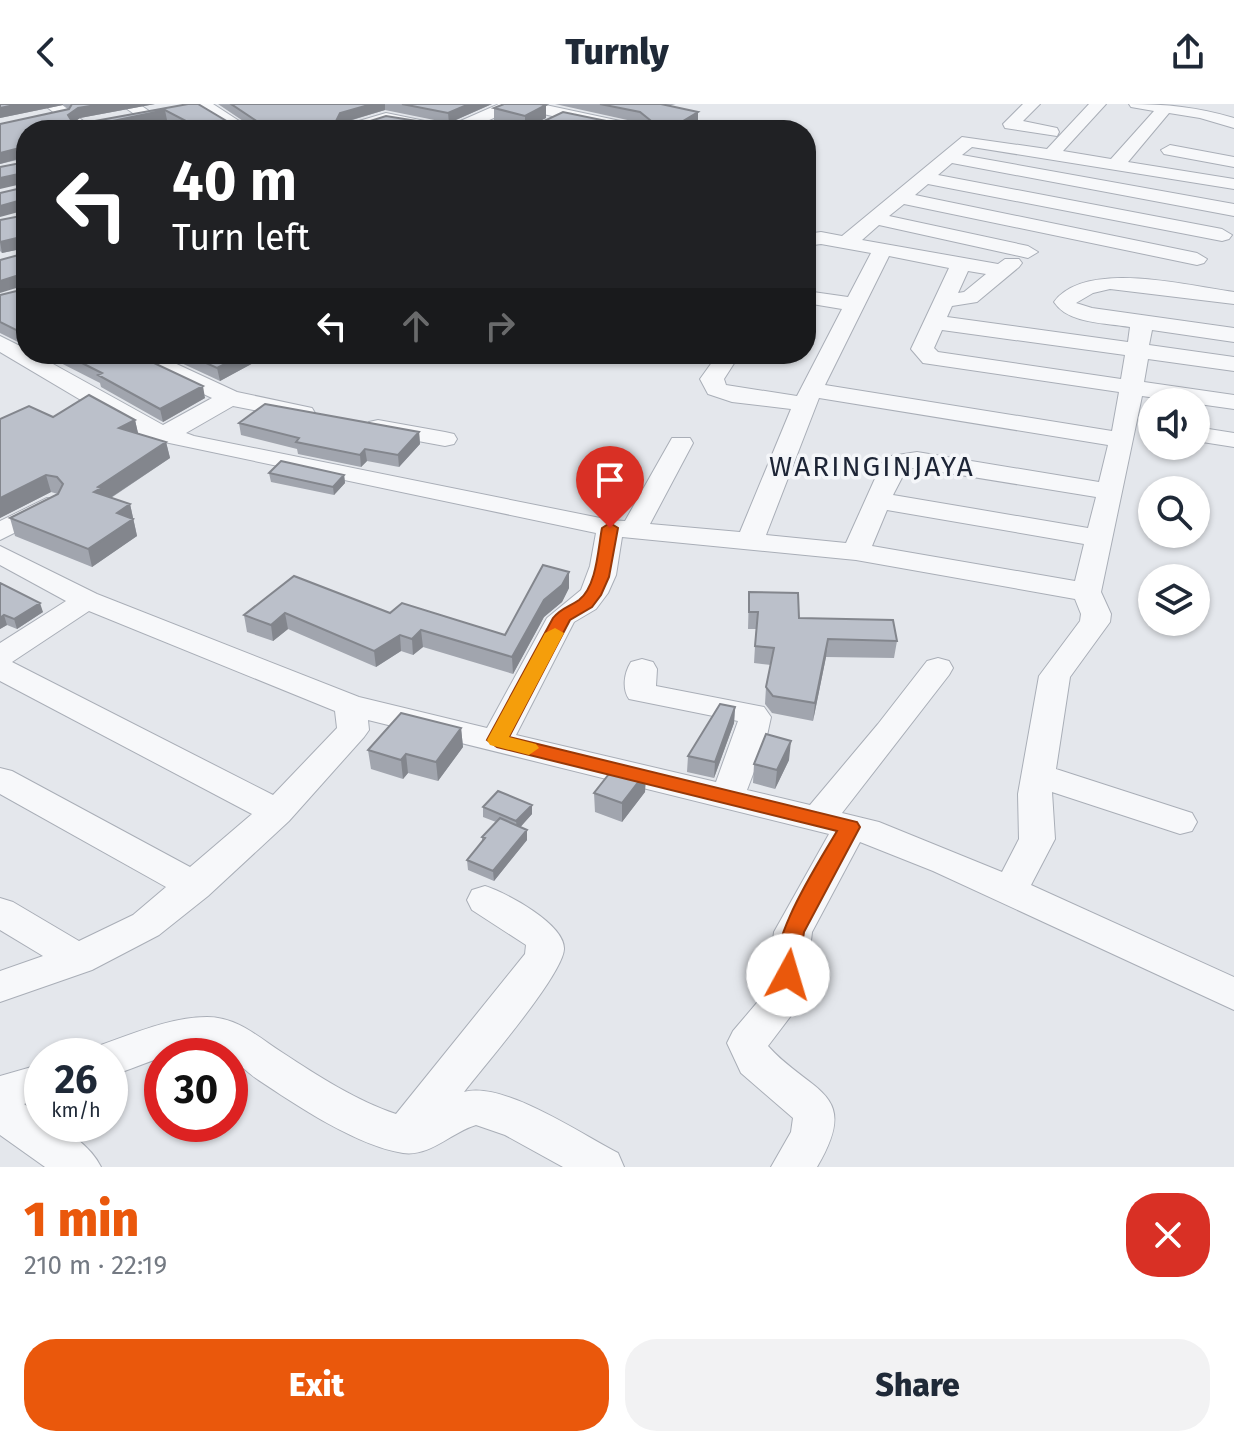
<!DOCTYPE html>
<meta charset="utf-8">
<style>
body{margin:0;font-family:"Fira Sans",sans-serif;background:#f2f2f3;color:#1f2937;height:100vh;display:flex;flex-direction:column;font-size:30px;white-space:nowrap}
*{box-sizing:border-box;margin:0}
p{font-size:26px;color:#747a83}
.icon{flex:none;width:44px;height:44px;fill:none;stroke:currentColor;stroke-width:2;stroke-linecap:round;stroke-linejoin:round}
.map{position:relative;height:1063px;overflow:hidden}
.sheet{display:flex;flex-direction:column;background:#fff;flex:1}
.sheet>*{flex:none}
.guide{position:absolute;left:16px;top:16px;width:800px;height:244px;border-radius:32px;box-shadow:0 2px 6px #0004;background:#202124;color:#fff;overflow:hidden}
.tools{position:absolute;left:1138px;top:284px;display:grid;gap:16px}
.tools a{display:grid;place-items:center;width:72px;height:72px;border-radius:50%;background:#fff;box-shadow:0 2px 6px #0004;font-size:40px}
.speed{position:absolute;left:24px;top:934px;display:flex;gap:16px;font-size:40px;font-weight:700;text-align:center}
.speed>*{display:grid;place-content:center;width:104px;height:104px;border-radius:50%;background:#fff;box-shadow:0 2px 6px #0004;line-height:1}
.speed small{font-size:20px;font-weight:400}
.speed .limit{border:12px solid #d22;background:#fff;color:#111}
.pin{position:absolute;display:grid;place-items:center;width:68px;height:68px;color:#fff;margin:-82px -34px;border-radius:50% 50% 50% 0;rotate:-45deg;box-shadow:0 0 8px #0007}
.pin .icon{rotate:45deg}
.me{position:absolute;width:88px;margin:-44px;rotate:6deg;stroke-linejoin:round;filter:drop-shadow(0 0 6px #0008)}
.turn{display:flex;align-items:center;gap:28px;height:168px;padding:0 24px;font-size:36px}
.turn .icon{width:104px;height:104px;stroke-width:2.5}
.turn b{display:block;font-size:56px;line-height:68px}
.lanes{display:flex;align-items:center;height:76px;padding:0 24px;background:#0003;justify-content:center;gap:40px;direction:ltr}
.lanes .off{opacity:.35}
.round{display:grid;place-items:center;flex:none;width:84px;height:84px;border-radius:32px;background:#f2f2f3}
.overview{display:flex;align-items:center;justify-content:space-between;height:136px;padding:0 24px}
h1{font-size:48px;font-weight:800;line-height:60px;color:#ea580c}
.button{display:flex;gap:16px;margin-top:auto;padding:16px 24px}
.button a{flex:1;height:92px;border-radius:32px;background:#ea580c;color:#fff;font-size:32px;font-weight:800;line-height:92px;text-align:center}
.button a+a{background:#f2f2f3;color:#1f2937}
header{display:flex;justify-content:space-between;align-items:center;height:104px;padding:0 24px;background:#fff;font-size:36px;font-weight:800}
.map>svg:first-child{display:block}
.lines{fill:none;stroke-linecap:round;stroke-linejoin:round}
.minor-casing{stroke:#a9aeb7;stroke-width:2}
.minor{fill:#f7f8fa;fill-rule:evenodd}
.wall{fill:#a1a5ae}
.shaded-wall{fill:#83868d}
.building{fill:#bbc0ca;stroke:#83868d;stroke-width:2}
.route{fill:#ea580c;stroke:#983908;stroke-width:2}
.slow{fill:#f59e0b}
.labels{text-anchor:middle;dominant-baseline:central;stroke-width:7;stroke-linejoin:round;paint-order:stroke}
.quarter-label{font-size:28px;letter-spacing:2px;fill:#1d2536;stroke:#f4f6f9}
</style>
<header><svg class="icon" aria-label="back" viewBox="0 0 24 24"><path d="M15 5l-7 7 7 7"/></svg>Turnly<svg class="icon" aria-label="share" viewBox="0 0 24 24"><path d="M12 15V3M7 8l5-5 5 5M5 13v7h14v-7"/></svg></header>
<div class="map">
<svg width="1234" height="1063" viewBox="0 0 1234 1063">
<rect width="100%" height="100%" fill="#e4e7ec"/>
<g class="lines">
<defs>
<path id="minor" d="M43 0H61L95 26H76Z
M120 0H139L176 26H157Z
M194 0H213L253 26H233Z
M499 0H541L639 21 647 26H616L516 4 467 26H422L387 19 365 26H340L342 22 386 9 449 22Z
M1023 0H1040L1023 17 1057 24 1059 28 1057 32 1005 24 1003 20Z
M1089 0H1106L1063 47 1111 55 1154 7 1131 3 1129 0C1166 0 1198 3 1234 14V24L1200 14 1169 9 1128 58 1234 75V85L972 43 962 51 1234 100V112L952 59 938 71 1222 125 1232 131 1229 135 1222 137 928 80 915 91 1197 149 1207 155 1204 159 1197 161 904 100 889 112 1028 142 1038 148 1028 154 879 121 862 136 998 160 1005 155H1019L1022 159 1019 163 977 198 952 202 947 213 1128 238 1130 223C1107 219 1068 220 1054 198 1086 155 1188 182 1234 188V200L1110 185 1093 189 1076 199 1092 204 1234 224V238L1152 226 1149 241 1234 253V267L1148 255 1144 278 1234 291V305L1142 292 1101 488 1111 510 1110 518 1070 573 1056 665 1192 709 1197 718 1192 727 1180 730 1052 688 1055 735 1031 781 1234 873V906L933 767 860 738 812 828 807 871 799 901 768 942C811 990 862 987 817 1063H771L791 1028 793 1014 741 969 727 939 733 927 761 894 769 871 774 828 829 730 368 616 369 626 364 633 289 717 208 792 159 831 92 866 0 898V867L43 852 0 826V794L13 798 79 837 133 811 166 783 0 690V664L12 667 190 763 252 710 0 577V539L66 497 0 461V442L97 490 359 593 487 624 547 514 581 486 590 462 596 429 155 336 133 327 0 248V232L26 245V250H35L163 321 212 294 129 255 126 250H155L237 288 312 304 315 309 312 314 303 316 233 302 186 329 194 332 610 416 625 417 672 334H690L693 339 650 420 740 428 791 305 732 298 708 290 700 275 718 250H740L724 275 726 281 797 292 842 205 806 199V187L848 193 871 149 821 140 806 142V130L821 128 842 132 962 33 1047 45ZM889 152 949 164 911 245 923 259 1119 288 1112 327 825 281ZM968 167 986 170 964 188 958 189ZM942 226 1125 251 1121 275 938 248 934 244ZM819 294 1108 341 1099 378 917 348 891 352 882 359 846 439 766 431ZM907 364H917L1096 393 1088 424 893 391ZM887 406 1084 440 1075 477 872 442ZM622 433 856 456 1075 495 1081 510 1080 517 1039 572 1018 690 1019 735 1002 768 879 718 842 709 949 571 953 564 949 557 938 554 927 557 878 620 810 701 747 686 766 636 771 613 764 603 656 582 657 565 653 558 642 555 631 558C624 569 622 585 629 595L738 617 716 678 516 631 574 518 596 505 608 489 616 471ZM89 507 335 607 337 624 273 691 12 558Z
M1170 41 1234 53V63L1164 50 1161 46Z
M378 316 445 328 454 330 457 335 454 340 445 342 369 328 366 323 369 318Z
M1196 323 1234 329V343L1196 337Z
M47 394 56 396 60 402 56 408 0 436V417Z
M485 782C507 789 565 820 564 845 563 871 483 963 464 988 504 977 581 1030 618 1049L624 1063H563L505 1031 476 1021C452 1028 430 1053 403 1049 357 1042 296 1001 257 975 242 965 231 949 214 946 183 940 140 963 110 972V952H91L95 943C130 931 170 913 207 913 238 913 259 934 283 949 318 972 357 997 396 1010L525 850 526 841 472 806 467 796 472 786Z
M42 960V994L24 1000 42 1013V1020C63 1020 92 1044 101 1063H45L0 1031V972Z"/>
</defs>
<use href="#minor" class="minor-casing"/>
<use href="#minor" class="minor"/>
</g>
<path class="wall" d="M0 0H155L80 14 73 19H84L188 0H198L230 19H246L218 0H492L449 19 385 6 346 18 364 19 386 12 429 19V26H186L167 16 118 26H26V54L0 60V20L69 5 63 1 0 14Z
M555 0H676L668 2 698 8V17L684 26H531V22L525 25 494 17V4L546 1V14L536 19H641Z
M26 80V242L0 229V191L25 185 26 149 25 144 2 149 0 147V116L26 111Z
M43 250H135L205 294 163 318 101 283 100 279Z
M162 250H266V252L220 277Z
M53 313 135 316 138 330 166 338 170 354 111 394 130 400 137 432 92 463 15 432 10 414 58 390 51 388 0 414V315Z
M239 319 419 328 420 340 399 363 367 357 361 363 298 350 297 345 241 331Z
M269 369 344 371 345 379 334 391 271 378Z
M569 468V484L562 498 544 513 513 570 423 543 413 551 401 547 376 563 288 525 273 537 247 528 244 511 294 472 390 509 505 531Z
M0 479 43 508 17 525 7 521 0 525Z
M749 488 799 514 897 537 894 554 826 553 813 617 772 609 765 600 766 583 771 561 754 559 756 525H748Z
M735 603 734 619 714 674 687 668 688 652Z
M461 624 463 643 438 677 408 669 403 675 371 665 368 646Z
M789 656 775 685 753 679 754 660Z
M646 668 645 688 622 718 595 708 594 689Z
M532 701V710L520 723 527 726V736L494 777 468 766 467 756 482 738V733L496 718 483 713V703Z"/>
<path class="shaded-wall" d="M19 0H63V1L0 14V4Z
M102 0H155L80 14 70 21 68 11 78 4Z
M372 0H385V6L341 19 336 17 340 9Z
M469 0H492L449 19 448 9Z
M546 1V14L534 20 531 19V22L525 25V12Z
M165 6 167 16 118 26H81L80 24Z
M698 8V17L684 26H668Z
M429 19V26H413Z
M23 43 25 53 0 60V49Z
M23 69 26 79 0 85V74Z
M25 95 26 106 0 113V102Z
M25 132 26 144 2 149 0 138Z
M25 169 26 181 0 189V177Z
M245 250H266V252L220 277 217 264Z
M203 282 205 294 163 318 160 305Z
M135 316 139 333 119 324Z
M419 328 420 340 399 363 398 351Z
M166 338 170 354 104 398 94 388 98 383Z
M365 345 367 357 361 363 360 351Z
M46 371 51 388 0 414V394Z
M344 371 345 379 334 391 333 383Z
M130 400 137 432 92 463 88 445 117 409Z
M569 468V484L562 498 544 513 513 570 512 553 544 496Z
M40 499 43 508 17 525 14 515Z
M285 509 288 525 273 537 271 521Z
M4 511 7 521 0 525V514Z
M421 526 423 543 413 551 412 535Z
M400 531 401 547 376 563 374 547Z
M828 535 826 553 813 617 815 599Z
M735 603 734 619 714 674 715 658Z
M461 624 463 643 438 677 436 658Z
M791 637 789 656 775 685 777 666Z
M406 650 408 669 403 675 401 656Z
M646 668 645 688 622 718V699Z
M532 701V710L517 727 516 717Z
M527 726V736L494 777 493 767Z"/>
<path class="building" d="M0 0H19L0 4Z
M72 0H102L78 4 68 11 73 19H84L188 0H198L230 19H252L255 16 231 0H372L340 9 336 17 364 19 386 12 429 19 413 26H203L165 6 80 24 84 26H26V45L23 43 0 49V20L69 5Z
M402 0H469L448 9Z
M504 0H540L546 1 525 12 494 4Z
M600 0H661L698 8 668 26H558L531 19H540L563 8 616 19H647L650 16 640 8Z
M26 55V71L23 69 0 74V63L26 58Z
M26 80V231L0 218V191L25 185V169L0 177V156L26 149 25 132 0 138V116L26 111 25 95 0 102V89L26 83Z
M64 250H135L203 282 160 305 98 271 102 269Z
M186 250H245L217 264Z
M89 291 135 316 119 324 166 338 98 383 101 384 94 388 130 400 117 409 133 415 88 445 10 414 58 390 63 380 57 373 46 371 0 394V315L29 302 53 313Z
M265 300 419 328 398 351 365 345 360 351 296 338 299 334 239 319Z
M281 357 344 371 333 383 269 369Z
M543 461 569 468 562 481 544 496 512 553 421 526 412 535 400 531 374 547 285 509 271 521 244 511 294 472 390 509 402 499 505 531Z
M0 479 40 499 14 515 4 511 0 514Z
M749 488 798 489 799 514 893 516 897 537 828 535 815 599 773 592 766 583 774 544 755 542 758 508H749Z
M720 600 735 603 715 658 688 652Z
M401 609 461 624 436 658 406 650 401 656 368 646Z
M766 630 791 637 777 666 754 660Z
M616 661 646 668 622 699 594 689Z
M498 687 532 701 516 717 483 703Z
M500 714 527 726 493 767 467 756 485 734 482 733Z"/>
<path class="route" d="M610 419 618 424 609 473 601 491 592 503 570 516 509 633 857 718 860 723 804 828 796 878 788 880 779 878C762 844 819 758 837 727L497 643 487 636 553 514C561 504 569 503 579 496 597 482 598 444 602 424Z"/>
<path class="slow" d="M555 524 564 529 509 633 536 640 539 644 529 651 490 641 487 636 545 529Z"/>
<g class="labels">
<g class="quarter-label">
<text x="872" y="362">WARINGINJAYA</text>
</g>
</g>
</svg>
<div class="tools">
<a><svg class="icon" aria-label="sound" viewBox="0 0 24 24"><path d="M4 9h4l5-4v14l-5-4H4zM17 9q2 3 0 6"/></svg></a>
<a><svg class="icon" aria-label="search" viewBox="0 0 24 24"><circle cx="10" cy="10" r="6"/><path d="M15 15l6 6"/></svg></a>
<a><svg class="icon" aria-label="layers" viewBox="0 0 24 24"><path d="M12 4l9 5-9 5-9-5zM3 14l9 5 9-5"/></svg></a>
</div>
<div class="speed"><div>26<small>km/h</small></div><div class="limit">30</div></div>
<div class="pin" style="left:610px;top:424px;background:#d93025"><svg class="icon" aria-label="arrive" viewBox="0 0 24 24"><path d="M6 21V4h12l-3 4 3 4H6"/></svg></div>
<svg class="me" style="left:788px;top:871px" viewBox="-20 -20 40 40"><circle r="19" fill="#fff"/><path d="M0-13L10 11 0 6-10 11z" fill="#ea580c"/></svg>
<div class="guide">
<div class="turn"><svg class="icon" aria-label="left" viewBox="0 0 24 24"><path d="M17 20v-9H6M10 6l-5 5 5 5"/></svg><div><b>40 m</b>Turn left</div></div>
<div class="lanes"><svg class="icon" aria-label="left" viewBox="0 0 24 24"><path d="M17 20v-9H6M10 6l-5 5 5 5"/></svg><svg class="icon off" aria-label="ahead" viewBox="0 0 24 24"><path d="M12 20V5M6 11l6-6 6 6"/></svg><svg class="icon off" aria-label="right" viewBox="0 0 24 24"><path d="M7 20v-9h11M14 6l5 5-5 5"/></svg></div>
</div>
</div>
<section class="sheet">
<div class="overview"><div><h1>1 min</h1><p>210 m · 22:19</p></div><a class="round" style="background:#d93025;color:#fff"><svg class="icon" aria-label="close" viewBox="0 0 24 24"><path d="M6 6l12 12M18 6L6 18"/></svg></a></div>
<div class="button"><a>Exit</a><a>Share</a></div>
</section>
